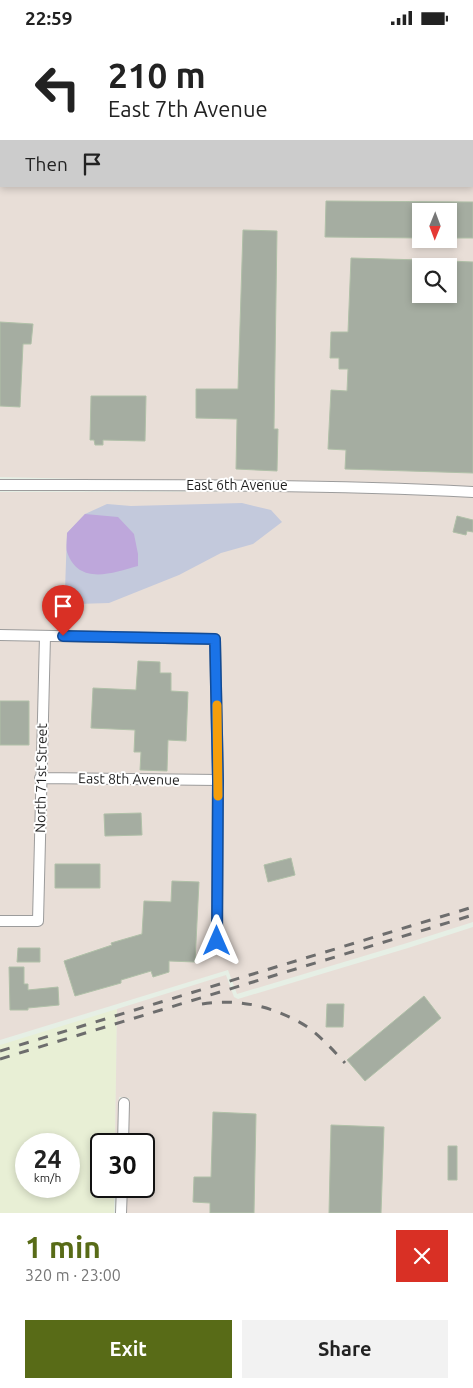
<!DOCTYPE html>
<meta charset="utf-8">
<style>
body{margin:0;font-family:Ubuntu,sans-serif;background:#f2f2f2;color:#222;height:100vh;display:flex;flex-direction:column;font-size:19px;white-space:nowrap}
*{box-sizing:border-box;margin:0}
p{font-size:16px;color:#767676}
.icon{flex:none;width:28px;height:28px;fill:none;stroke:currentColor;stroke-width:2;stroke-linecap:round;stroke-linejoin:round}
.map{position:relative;height:1178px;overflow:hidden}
.drawer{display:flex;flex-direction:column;background:#fff;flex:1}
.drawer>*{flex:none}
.top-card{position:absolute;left:0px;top:0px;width:474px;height:152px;box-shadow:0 2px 8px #0003;background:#fff;color:#222;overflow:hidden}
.needle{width:32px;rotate:181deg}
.controls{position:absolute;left:412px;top:168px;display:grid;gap:10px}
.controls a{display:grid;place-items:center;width:45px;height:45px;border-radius:0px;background:#fff;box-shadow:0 2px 8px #0003;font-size:25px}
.speed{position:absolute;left:15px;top:1098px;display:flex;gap:10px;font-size:25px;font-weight:700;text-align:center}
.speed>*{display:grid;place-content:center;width:65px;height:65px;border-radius:50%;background:#fff;box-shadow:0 2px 8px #0003;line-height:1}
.speed small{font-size:12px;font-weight:400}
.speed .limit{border:2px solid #111;border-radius:8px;background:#fff;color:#111}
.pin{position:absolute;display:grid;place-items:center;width:42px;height:42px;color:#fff;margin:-51px -21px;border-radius:50% 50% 50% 0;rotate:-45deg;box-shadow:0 0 5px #0007}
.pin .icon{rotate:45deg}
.me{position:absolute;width:55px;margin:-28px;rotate:0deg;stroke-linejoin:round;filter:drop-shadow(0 0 4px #0008)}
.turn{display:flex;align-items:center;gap:18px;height:105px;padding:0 25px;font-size:22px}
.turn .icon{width:65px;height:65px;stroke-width:2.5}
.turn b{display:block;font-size:35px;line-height:42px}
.then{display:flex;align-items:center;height:48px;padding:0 25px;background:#0003;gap:10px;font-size:19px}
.round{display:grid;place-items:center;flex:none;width:52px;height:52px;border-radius:0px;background:#f2f2f2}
.headline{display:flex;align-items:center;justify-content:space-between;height:85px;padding:0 25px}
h1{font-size:30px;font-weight:700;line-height:38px;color:#586b17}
.button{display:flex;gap:10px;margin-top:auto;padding:10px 25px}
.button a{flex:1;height:58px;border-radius:0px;background:#586b17;color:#fff;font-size:20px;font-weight:700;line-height:58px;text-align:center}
.button a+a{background:#f2f2f2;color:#222}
.status{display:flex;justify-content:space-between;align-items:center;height:35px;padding:0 25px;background:#fff;direction:ltr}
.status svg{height:14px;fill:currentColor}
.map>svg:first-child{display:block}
.commercial{fill:#e8efd5;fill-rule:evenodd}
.industrial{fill:#e8ded7;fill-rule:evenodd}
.grass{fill:#ade7d7}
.wetland{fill:#c3c9dc}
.water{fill:#bea7db}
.building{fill:#a5ada1;stroke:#b0c0a8}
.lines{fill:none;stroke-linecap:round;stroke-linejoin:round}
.street-casing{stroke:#9c9c9c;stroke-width:12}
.street{stroke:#fff;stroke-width:10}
.rail{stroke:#6d6d6d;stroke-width:3;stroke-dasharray:10 10;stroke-linecap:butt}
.route-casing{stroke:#114b97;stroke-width:12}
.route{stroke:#1a73e8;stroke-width:9}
.slow{stroke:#f59e0b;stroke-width:9}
.labels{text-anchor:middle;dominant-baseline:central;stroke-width:4;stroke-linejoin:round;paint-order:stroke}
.street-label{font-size:14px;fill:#1f1f1f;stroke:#fff}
</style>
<div class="status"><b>22:59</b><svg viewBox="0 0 49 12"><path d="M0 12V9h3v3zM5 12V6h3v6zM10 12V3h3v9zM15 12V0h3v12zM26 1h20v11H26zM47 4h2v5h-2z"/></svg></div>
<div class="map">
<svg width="473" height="1178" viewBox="0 0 473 1178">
<rect width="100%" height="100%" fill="#e6efe5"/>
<path class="commercial" d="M117 974 115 1109H101V1151H114V1178H0V1010ZM26 1109H69V1151H26Z"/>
<path class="industrial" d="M0 0H473V453L0 442ZM1 1H472V151H1ZM421 176H449V204H421ZM421 231H449V259H421Z
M473 456V887L407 908 237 959 228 935 0 1005V457Z
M473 892V1178H126L127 1151H144V1109H128L129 1063 119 1062 118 1109H115L117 974 226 940 234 962 238 964 408 913Z"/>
<path class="grass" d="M177 0H473V49L472 1Z"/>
<path class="wetland" d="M242 468 271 475 282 487 253 509 221 518 179 540 109 568 77 569 65 555 67 498 85 479 107 469 131 471Z"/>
<path class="water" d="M85 479 118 482 134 499 138 519V531C112 538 79 551 67 517 66 512 67 504 67 498Z"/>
<path class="building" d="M326 166 473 167V203H449V176H421V203L325 202Z
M243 195 277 196 274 394H278L277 436 236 434 237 384 196 383V354H238Z
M351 223 421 225V259H449V226L473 227V438L345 434 346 415 328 414 331 355 347 356 348 334H339V323H330L331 297H348Z
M0 287 33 289 31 309H23L20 372 0 371Z
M91 361H146L145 406 103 405V410H95L94 405H90Z
M457 481 473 485V497L467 496 466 500 453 497Z
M138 626 160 627V638H171V656L188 657 186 706 168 705 167 736 140 735 141 717H134L135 695 91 693 93 653 136 655Z
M0 666H29V710H0Z
M141 778 142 800 105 801 104 779Z
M291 823 295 840 268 847 264 830Z
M55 829H100V853H55Z
M172 846 199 847 195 927 169 926V937L153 942 151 936 121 945V948L75 961 64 926 112 910 111 908 142 899 144 866 171 867Z
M18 913H40V927H17Z
M9 932H24V949H28V955L58 952 59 970 28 973V975H10Z
M424 961 441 983 365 1046 347 1025Z
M327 969H344L343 992H326Z
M213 1077 256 1079 254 1178H210V1168L193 1167 194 1142H211Z
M331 1090 384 1092 381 1178H329Z
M448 1111H457V1145H448Z"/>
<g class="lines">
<defs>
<path id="street" d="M0 450C158 450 315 449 473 457
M0 600 215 604 218 745 217 906
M40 743 218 745
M0 886H38L45 601
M123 1109 124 1068
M121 1178 122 1151"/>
</defs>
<use href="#street" class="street-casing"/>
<use href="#street" class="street"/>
<path class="rail" d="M202 969C240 963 277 972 309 993 322 1003 334 1016 345 1028
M0 1016 473 872
M0 1024 473 880"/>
</g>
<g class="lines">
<defs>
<path id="route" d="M63 601 215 604 218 746 217 906"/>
</defs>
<use href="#route" class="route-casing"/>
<use href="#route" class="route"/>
<path class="slow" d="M217 670 218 761"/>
</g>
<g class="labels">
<g class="street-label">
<text x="237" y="450">East 6th Avenue</text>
<text transform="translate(41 743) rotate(-89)">North 71st Street</text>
<text transform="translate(129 744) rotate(1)">East 8th Avenue</text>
</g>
</g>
</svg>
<div class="controls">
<a><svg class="needle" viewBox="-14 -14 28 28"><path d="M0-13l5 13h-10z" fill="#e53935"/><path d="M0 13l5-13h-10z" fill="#767676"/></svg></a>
<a><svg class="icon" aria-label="search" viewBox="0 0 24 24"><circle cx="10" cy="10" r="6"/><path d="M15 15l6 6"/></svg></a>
</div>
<div class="speed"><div>24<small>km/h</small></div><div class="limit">30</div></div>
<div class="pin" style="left:63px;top:601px;background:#d93025"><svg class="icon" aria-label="arrive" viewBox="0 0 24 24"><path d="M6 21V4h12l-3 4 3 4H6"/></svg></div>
<svg class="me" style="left:217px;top:906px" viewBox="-20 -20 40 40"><path d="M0-17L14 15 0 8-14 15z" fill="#1a73e8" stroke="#fff" stroke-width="4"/></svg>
<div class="top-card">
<div class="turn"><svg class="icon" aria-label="left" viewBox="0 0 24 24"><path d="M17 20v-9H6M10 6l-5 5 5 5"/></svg><div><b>210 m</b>East 7th Avenue</div></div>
<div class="then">Then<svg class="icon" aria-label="arrive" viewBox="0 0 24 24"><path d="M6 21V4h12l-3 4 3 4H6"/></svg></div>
</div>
</div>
<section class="drawer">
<div class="headline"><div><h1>1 min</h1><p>320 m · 23:00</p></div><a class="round" style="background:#d93025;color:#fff"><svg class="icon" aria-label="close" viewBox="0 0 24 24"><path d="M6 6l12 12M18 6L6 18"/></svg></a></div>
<div class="button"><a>Exit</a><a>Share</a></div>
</section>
